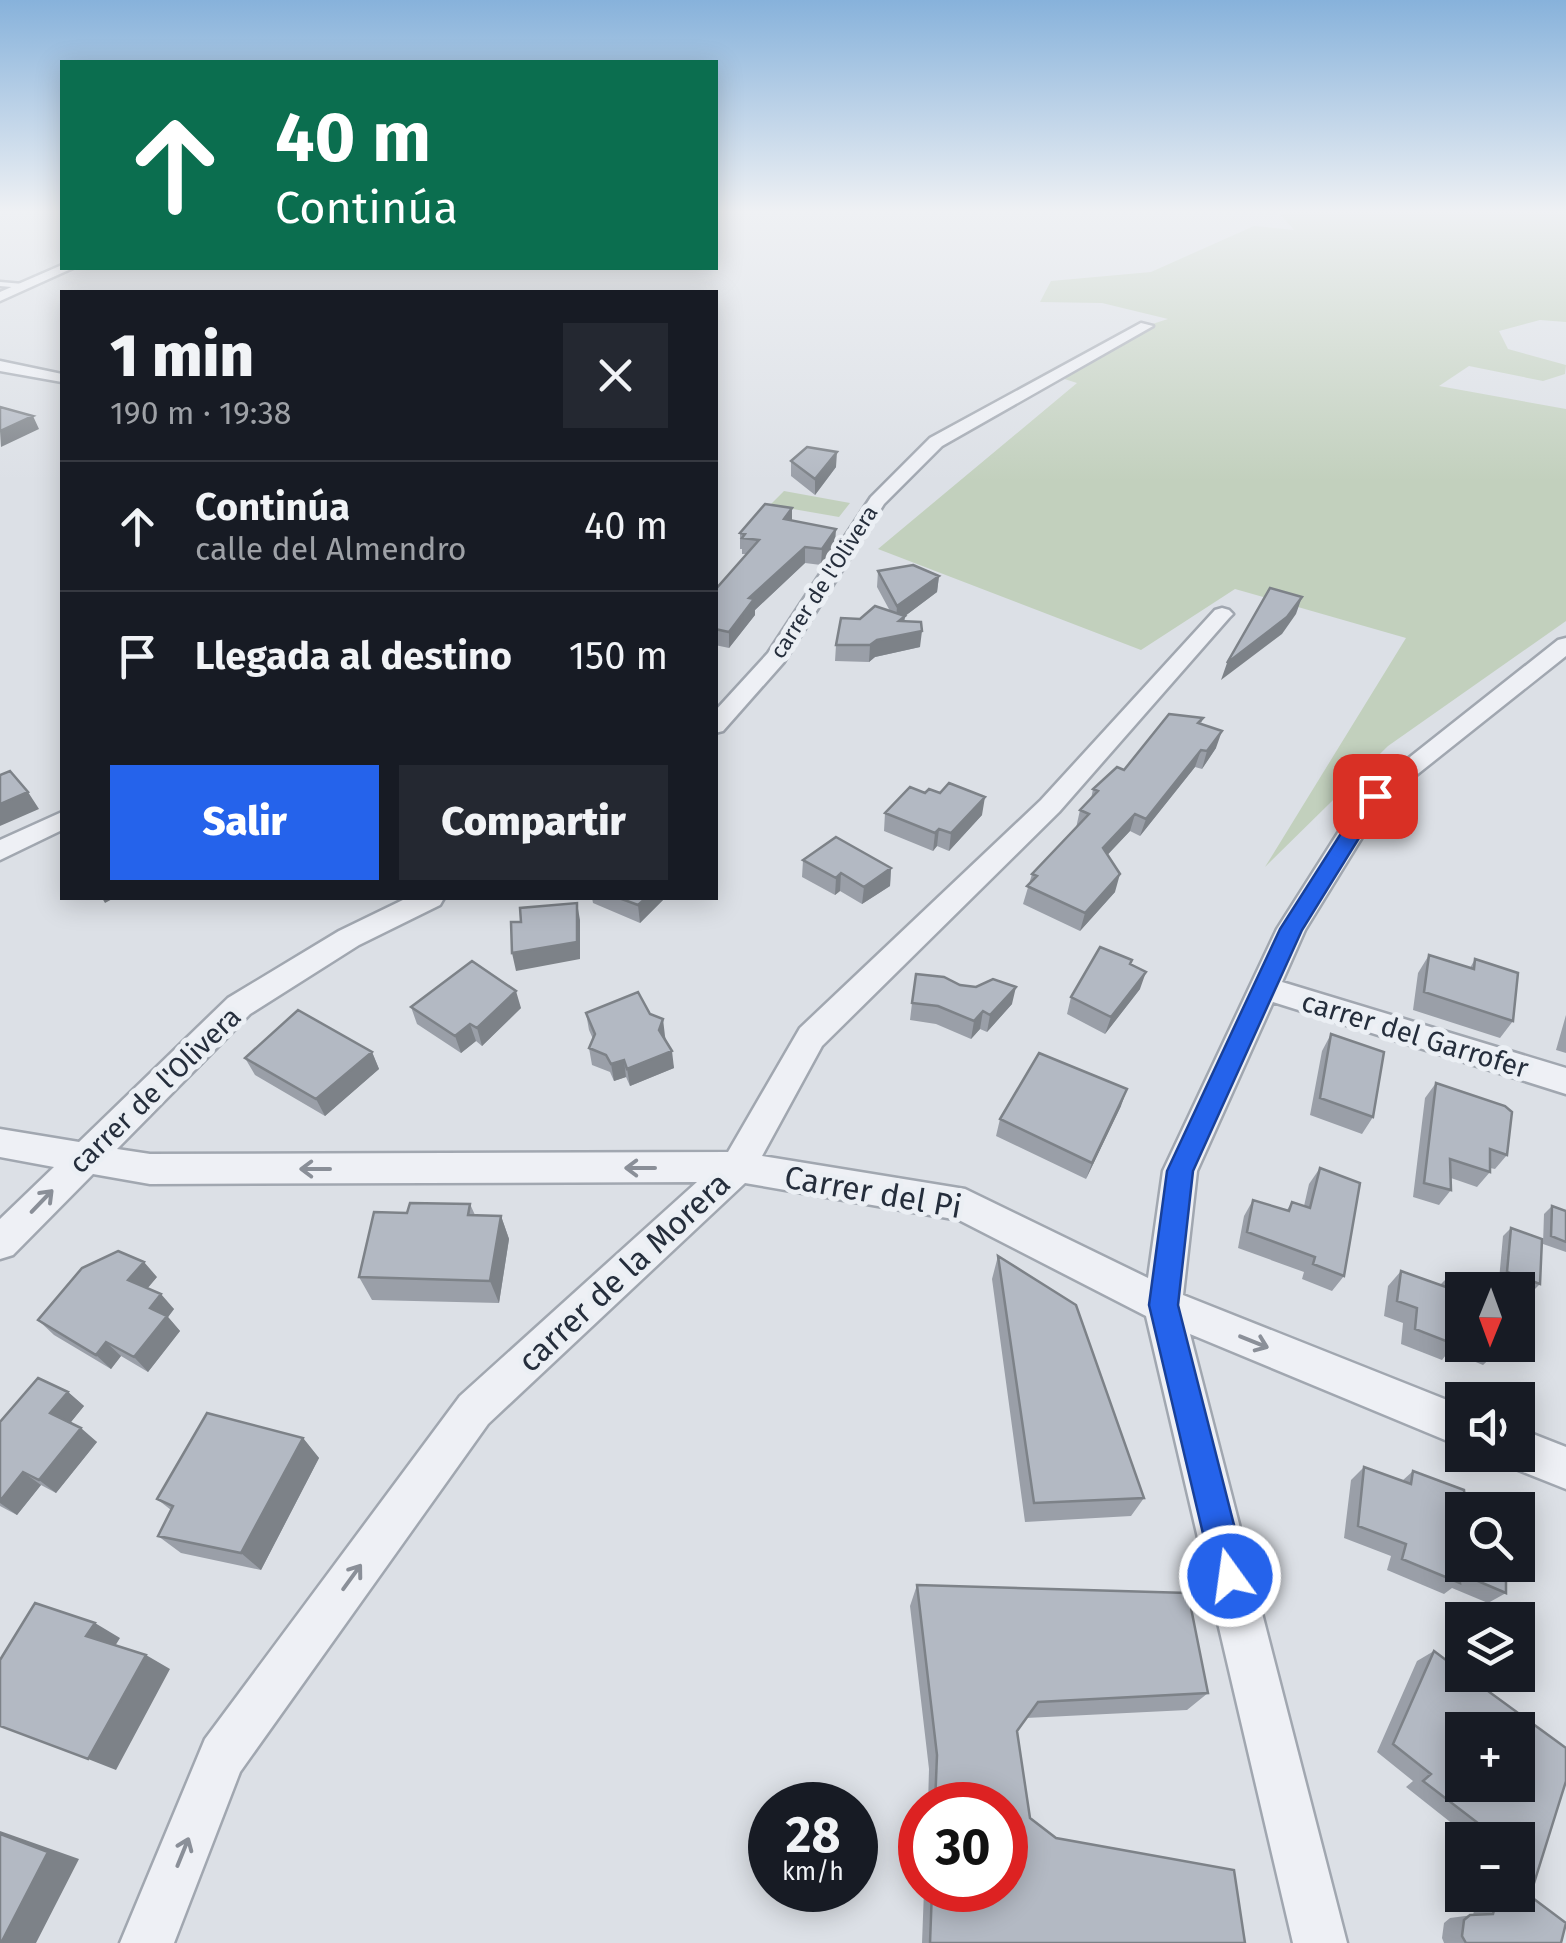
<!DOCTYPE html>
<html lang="es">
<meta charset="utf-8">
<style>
body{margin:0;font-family:"Fira Sans",sans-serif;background:#242831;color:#f1f3f6;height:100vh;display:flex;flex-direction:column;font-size:38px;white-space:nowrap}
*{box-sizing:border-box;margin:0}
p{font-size:32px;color:#9ea1a6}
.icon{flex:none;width:55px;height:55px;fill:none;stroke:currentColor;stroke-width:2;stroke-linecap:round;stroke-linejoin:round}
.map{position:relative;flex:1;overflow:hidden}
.panel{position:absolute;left:60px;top:290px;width:658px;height:610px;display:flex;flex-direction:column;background:#171b24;border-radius:0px;box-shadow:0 5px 25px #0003}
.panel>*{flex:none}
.top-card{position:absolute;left:60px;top:60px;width:658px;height:210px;border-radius:0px;box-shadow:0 5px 25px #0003;background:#0b6e4f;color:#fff;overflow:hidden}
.needle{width:65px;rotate:181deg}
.controls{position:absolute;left:1445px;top:1272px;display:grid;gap:20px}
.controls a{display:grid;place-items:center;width:90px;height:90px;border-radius:0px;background:#171b24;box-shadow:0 5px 25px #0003;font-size:50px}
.speed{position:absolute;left:748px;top:1782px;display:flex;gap:20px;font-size:50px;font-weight:700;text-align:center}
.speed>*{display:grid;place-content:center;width:130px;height:130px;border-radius:50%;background:#171b24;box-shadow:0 5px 25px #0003;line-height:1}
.speed small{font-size:25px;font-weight:400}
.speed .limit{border:15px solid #d22;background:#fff;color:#111}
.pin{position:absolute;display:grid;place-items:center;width:85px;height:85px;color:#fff;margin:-42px;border-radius:20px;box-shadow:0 5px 15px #0006}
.me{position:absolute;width:110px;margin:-55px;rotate:346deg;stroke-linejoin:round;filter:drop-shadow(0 0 8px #0008)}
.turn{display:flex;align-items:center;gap:35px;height:210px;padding:0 50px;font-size:45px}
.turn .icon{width:130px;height:130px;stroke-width:2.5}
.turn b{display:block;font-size:70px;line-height:85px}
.round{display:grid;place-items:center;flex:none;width:105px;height:105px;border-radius:0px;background:#242831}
.summary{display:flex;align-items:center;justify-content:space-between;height:170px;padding:0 50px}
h1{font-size:60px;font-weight:800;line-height:75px}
.button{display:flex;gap:20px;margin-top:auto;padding:20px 50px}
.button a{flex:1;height:115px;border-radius:0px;background:#2563eb;color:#fff;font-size:40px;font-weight:800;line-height:115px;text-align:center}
.button a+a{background:#242831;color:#f1f3f6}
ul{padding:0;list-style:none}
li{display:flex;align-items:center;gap:30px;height:130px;padding:0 50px;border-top:2px solid #363941}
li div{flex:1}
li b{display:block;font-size:38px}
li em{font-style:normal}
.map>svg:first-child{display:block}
.green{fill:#c2d0bd}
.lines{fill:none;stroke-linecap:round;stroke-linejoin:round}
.service-casing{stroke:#a1a7b0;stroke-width:5}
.minor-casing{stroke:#a1a7b0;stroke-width:5}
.service{fill:#eef0f5;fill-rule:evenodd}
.minor{fill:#eef0f5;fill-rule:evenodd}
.wall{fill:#9a9fa8;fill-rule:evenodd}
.shaded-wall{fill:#7d8288}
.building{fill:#b3b9c3;stroke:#7d8288;stroke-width:2.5;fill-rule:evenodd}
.oneway{stroke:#8a8f98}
.route{fill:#2563eb;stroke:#184099;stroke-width:2.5}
.labels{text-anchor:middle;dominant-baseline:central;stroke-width:10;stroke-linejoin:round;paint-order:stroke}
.far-street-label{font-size:22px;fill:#252e3c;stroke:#ebeff4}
.street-label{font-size:28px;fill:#252e3c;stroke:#ebeff4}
.near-street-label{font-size:32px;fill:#252e3c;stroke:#ebeff4}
</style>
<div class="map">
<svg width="1566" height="1943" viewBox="0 0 1566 1943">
<rect width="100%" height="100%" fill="#dce0e6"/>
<path class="green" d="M1299 210H1566V322L1540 320 1499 331 1508 349 1566 365 1565 374 1543 381 1469 366 1439 386 1566 409V621L1388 746 1265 867 1406 638 1235 589 1141 650 878 549 1077 383 1055 376 1146 326 1168 319 1102 303 1040 302 1051 281 1151 272 1254 226 1294 230 1280 214Z
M784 491 850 503 839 517 770 505Z"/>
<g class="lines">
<defs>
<path id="service" d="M0 282 23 284 26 286 23 288 0 286Z"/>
<path id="minor" d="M62 265 73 268 0 301V292Z
M1141 323 1153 326 942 446 884 504 784 662 723 731 715 733V711L768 653 871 497 930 438Z
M0 361 62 374V382L0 371Z
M1222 608 1229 610 1233 614 1229 618 1059 812 822 1046 762 1156 965 1189 1148 1278 1163 1171 1277 929 1362 795 1558 640 1566 638V656L1385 800 1305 930 1282 982 1566 1068V1094L1273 1002 1197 1171 1183 1295 1462 1406V1447L1190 1334 1347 1943H1293L1146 1316 959 1220 745 1183 488 1424 240 1772 174 1943H120L205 1739 460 1396 697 1182 150 1184 93 1174 13 1255 0 1259V1219L54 1167 0 1157V1129L79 1142 228 998 339 931 407 898H444L440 905 359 945 250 1014 117 1149 150 1154 728 1152 800 1028 1041 800 1215 610Z
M62 812V830L0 860V840Z
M1518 1428 1566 1447V1489L1503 1464 1500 1455H1518Z"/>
</defs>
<use href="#service" class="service-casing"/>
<use href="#minor" class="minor-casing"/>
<use href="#service" class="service"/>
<use href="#minor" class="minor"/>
</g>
<path class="wall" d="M791 461 836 467 815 495 791 476Z
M792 508V521L835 545 821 565 805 563 755 610V615L729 648 715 645V590L746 554H742V549H740V533Z
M878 571 939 576 937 592 905 616 904 621 920 647 875 657 869 662 835 661 836 645 860 619 890 611 877 587Z
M1203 718 1201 724 1216 748 1202 769 1195 767 1140 836 1130 831 1107 855 1115 892 1080 931 1023 904 1032 874 1076 828 1080 810 1091 799 1093 789Z
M885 813 982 815 949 851 937 846 933 851 884 831Z
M803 860 891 868 890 886 862 904 840 891 835 895 802 877Z
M592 898H665L640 923 593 903Z
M1429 955 1470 968 1475 959 1513 1021 1500 1038 1413 1010 1418 973Z
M1130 964 1140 989 1105 1034 1067 1014 1071 997Z
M960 985 1012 1004 987 1032 980 1029 971 1039 936 1024 910 1020 912 1003Z
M411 1007 521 1008 482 1046 476 1041 461 1053 417 1024Z
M586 1013 665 1036 674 1068 630 1086 626 1077 614 1081 610 1072 592 1065 589 1048 593 1039 589 1030Z
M1566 1015V1053L1556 1050Z
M1331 1034 1373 1117 1362 1134 1310 1115 1322 1051Z
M372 1052 379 1069 325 1116 255 1075 245 1058Z
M1436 1083 1507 1155 1495 1169 1490 1168V1172L1477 1187 1451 1178V1190L1439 1205 1413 1197 1425 1098Z
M1121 1106 1086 1179 996 1136 1000 1119Z
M1320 1168 1344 1276 1332 1291 1302 1279 1304 1272 1238 1248 1244 1216 1253 1200 1287 1210 1292 1202 1304 1206 1309 1184Z
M470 1204 475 1215 501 1216 509 1239 499 1303 372 1300 359 1277 407 1213Z
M1552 1206 1566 1211V1252L1543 1244 1544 1214Z
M1511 1228 1540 1284 1532 1292 1499 1280 1503 1236Z
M998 1256 1144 1498 1131 1516 1025 1522 992 1279Z
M1401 1271 1440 1285 1448 1277 1462 1290V1345H1499L1498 1351 1483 1365 1461 1356 1457 1360 1446 1355 1442 1360 1401 1344 1403 1323 1384 1316 1388 1286Z
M157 1277 147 1288 174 1309 168 1317 180 1331 148 1372 121 1356 111 1369 54 1335 38 1320Z
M68 1392 84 1406 70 1423 97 1442 56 1493 41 1485 17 1515 0 1506V1422Z
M303 1438 319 1458 261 1570 181 1553 158 1536 171 1510 157 1499Z
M1364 1467 1402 1481 1413 1471 1465 1499 1506 1593 1488 1603 1452 1588 1444 1594 1387 1570 1391 1556 1344 1538 1351 1480Z
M917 1585 1208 1693 1187 1710 1026 1718 1017 1731 1030 1818 1056 1838 1245 1943H922L924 1890H1005V1805H928L929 1769 910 1606Z
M1434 1651 1462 1672V1675H1466L1566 1748V1781L1530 1896 1566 1923 1561 1943H1444L1442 1938 1444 1923 1450 1918 1473 1915 1478 1895H1518V1840H1473L1406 1787 1413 1781 1377 1752 1417 1661ZM1462 1730H1518V1785H1462Z"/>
<path class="shaded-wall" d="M33 416 39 429 1 447 0 431Z
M837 452 836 467 815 495V479Z
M792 508V524L784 519Z
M836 529 835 545 821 565 822 549Z
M805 547V563L755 610V615L729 648V632L749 598Z
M939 576 937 592 905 616 903 632 922 631 920 647 875 657 869 662 870 645 896 622 897 606Z
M1302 597 1296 614 1282 634 1221 680 1227 663Z
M1222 731 1216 748 1202 769 1207 751Z
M1201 750 1195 767 1140 836 1146 819Z
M28 792 39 809 0 826V804Z
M985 797 982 815 949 851 951 833Z
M1135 814 1130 831 1098 865 1103 848Z
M939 829 937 846 933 851 935 833Z
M891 868 890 886 862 904 864 887Z
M841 873 840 891 835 895 836 878Z
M1120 874 1115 892 1080 931 1085 913Z
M102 898H114L105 903Z
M646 898H665L640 923 638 905Z
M577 903 580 920V959L516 971 512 953Z
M1146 972 1140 989 1105 1034 1111 1017Z
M1016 987 1012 1004 987 1032 990 1015Z
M516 991 521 1008 482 1046 477 1028Z
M983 1011 980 1029 971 1039 974 1021Z
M663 1019 665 1036 662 1047 659 1030Z
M470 1024 476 1041 461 1053 455 1036Z
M672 1051 674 1068 630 1086 627 1069Z
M372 1052 379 1069 325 1116 316 1099Z
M624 1060 626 1077 614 1081 611 1064Z
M1127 1089 1121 1106 1086 1179 1092 1163Z
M501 1216 509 1239 499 1303 490 1281Z
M144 1262 157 1277 142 1295 128 1280Z
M161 1294 174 1309 168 1317 180 1331 148 1372 134 1357 150 1308Z
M106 1342 121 1356 111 1369 96 1355Z
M68 1392 84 1406 67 1427 50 1413Z
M81 1428 97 1442 56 1493 39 1480Z
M303 1438 319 1458 261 1570 241 1553Z
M23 1472 41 1485 17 1515 0 1503V1501Z
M95 1623 120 1638 112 1651 86 1636Z
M146 1655 170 1669 116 1770 88 1759Z
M0 1831 79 1859 36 1943H1Z"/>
<path class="building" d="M0 407 33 416 0 431Z
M807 447 837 452 815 479 791 461Z
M765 504 792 508 784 519 836 529 822 549 805 547 749 598 754 599 729 632 715 629V590L759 540 742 538 745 534 740 533Z
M913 565 939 576 897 606 878 571Z
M1270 588 1302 597 1287 617 1227 663Z
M875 606 905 616 899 621 921 622 922 631 877 640 870 645H836L841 618 860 619Z
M1169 714 1203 718 1198 723 1222 731 1207 751 1201 750 1146 819 1135 814 1103 848 1120 874 1085 913 1027 886 1037 876 1032 874 1089 814 1080 810 1098 791 1093 789 1117 767 1124 770Z
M10 771 28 792 0 804V775Z
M949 783 985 797 951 833 939 829 935 833 885 813 910 787 925 793 929 789 940 793Z
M836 837 891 868 864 887 841 873 836 878 803 860Z
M619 898H646L638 905Z
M577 903V942L512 953 511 922H521L520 908Z
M1100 947 1132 960 1130 964 1146 972 1111 1017 1071 997Z
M1429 955 1474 969 1475 959 1518 973 1513 1021 1424 992Z
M472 961 516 991 477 1028 470 1024 455 1036 411 1007Z
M916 974 944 977 960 985 976 987 993 979 1016 987 990 1015 983 1011 974 1021 938 1006 912 1003Z
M638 992 650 1014 663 1019 659 1030 672 1051 627 1069 624 1060 611 1064 606 1055 589 1048 595 1034 586 1013Z
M298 1010 372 1052 316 1099 245 1058Z
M1331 1034 1384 1052 1373 1117 1320 1098Z
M1039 1053 1127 1089 1092 1163 1000 1119Z
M1436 1083 1505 1106 1512 1112 1507 1155 1490 1149V1172L1450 1159 1451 1190 1424 1183Z
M1320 1168 1360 1183 1344 1276 1313 1264 1315 1257 1247 1232 1253 1200 1289 1211 1292 1202 1310 1208Z
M410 1203 470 1204 468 1215 501 1216 490 1281 359 1277 374 1212 407 1213Z
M1552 1206 1566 1211V1242L1551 1236Z
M1511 1228 1542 1239 1540 1284 1507 1272Z
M118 1251 144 1262 128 1280 161 1294 150 1308 167 1316 134 1357 106 1342 96 1355 38 1320 82 1268Z
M998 1256 1076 1305 1144 1498 1034 1503Z
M1401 1271 1446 1287 1448 1277 1483 1290H1462V1342L1456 1339V1345L1415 1329 1417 1308 1397 1301Z
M1485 1345H1499L1498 1351Z
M38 1378 68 1392 50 1413 81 1428 39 1480 23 1472 0 1501V1422Z
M207 1413 303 1438 241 1553 158 1536 173 1506 157 1499Z
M1364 1467 1411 1484 1413 1471 1464 1490 1465 1499 1492 1510H1462V1565H1506V1593L1459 1573 1460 1583 1402 1559 1406 1544 1358 1526Z
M917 1585 1188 1593 1208 1693 1038 1702 1017 1731 1030 1818 1056 1838 1234 1870 1245 1943H930L932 1890H1005V1805H935L937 1755Z
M35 1603 95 1623 86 1636 146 1655 88 1759 0 1726V1660Z
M1434 1651 1462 1672V1675H1466L1566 1748V1781L1530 1896 1566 1923 1561 1943H1466L1462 1936 1464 1920 1470 1915 1493 1914 1498 1895H1518V1840H1500L1423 1781 1431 1774 1393 1744ZM1462 1730H1518V1785H1462Z
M0 1834 48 1852 1 1943H0Z"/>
<defs><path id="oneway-shaft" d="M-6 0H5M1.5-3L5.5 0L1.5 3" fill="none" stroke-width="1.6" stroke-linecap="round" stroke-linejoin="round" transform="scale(2.5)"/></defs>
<g class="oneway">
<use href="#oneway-shaft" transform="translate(640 1168) rotate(180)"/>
<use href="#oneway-shaft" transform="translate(315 1169) rotate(180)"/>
<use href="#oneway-shaft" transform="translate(42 1201) rotate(-46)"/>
<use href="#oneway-shaft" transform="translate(1254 1342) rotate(22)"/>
<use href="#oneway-shaft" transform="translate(352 1577) rotate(-54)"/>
<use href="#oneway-shaft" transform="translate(183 1852) rotate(-68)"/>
</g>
<linearGradient id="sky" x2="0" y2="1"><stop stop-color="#87b2db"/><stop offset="0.44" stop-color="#eff1f4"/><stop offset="1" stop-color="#eff1f4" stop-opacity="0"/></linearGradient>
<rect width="1566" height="482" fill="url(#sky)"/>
<path class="route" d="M1375 789 1385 796 1302 930 1193 1171 1178 1305 1247 1576 1242 1589 1230 1594 1218 1589 1213 1576 1149 1305 1167 1171 1280 929 1368 791Z"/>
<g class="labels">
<g class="far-street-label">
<text transform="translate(824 582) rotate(-57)">carrer de l'Olivera</text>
</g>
<g class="street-label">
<text transform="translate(1415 1035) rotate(17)">carrer del Garrofer</text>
<text transform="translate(155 1090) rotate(-44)">carrer de l'Olivera</text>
</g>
<g class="near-street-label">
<text transform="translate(873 1192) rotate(10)">Carrer del Pi</text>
<text transform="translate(624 1272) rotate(-43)">carrer de la Morera</text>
</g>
</g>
</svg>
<div class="controls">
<a><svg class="needle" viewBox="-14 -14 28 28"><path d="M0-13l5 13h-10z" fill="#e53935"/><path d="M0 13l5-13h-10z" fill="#9ea1a6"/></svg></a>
<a><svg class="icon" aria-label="sound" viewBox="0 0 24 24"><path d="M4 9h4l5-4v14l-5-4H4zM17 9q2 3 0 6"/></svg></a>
<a><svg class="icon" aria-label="search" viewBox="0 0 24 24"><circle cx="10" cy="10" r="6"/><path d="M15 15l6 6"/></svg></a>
<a><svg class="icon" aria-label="layers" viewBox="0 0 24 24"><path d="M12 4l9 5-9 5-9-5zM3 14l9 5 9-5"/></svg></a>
<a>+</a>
<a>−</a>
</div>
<div class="speed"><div>28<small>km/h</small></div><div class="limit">30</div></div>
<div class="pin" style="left:1375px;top:796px;background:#d93025"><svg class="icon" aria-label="arrive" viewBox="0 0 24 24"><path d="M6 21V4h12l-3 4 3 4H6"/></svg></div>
<svg class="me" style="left:1230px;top:1576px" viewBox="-20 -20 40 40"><circle r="17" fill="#2563eb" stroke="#fff" stroke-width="3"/><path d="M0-11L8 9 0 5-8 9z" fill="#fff"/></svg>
<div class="top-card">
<div class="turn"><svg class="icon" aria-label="ahead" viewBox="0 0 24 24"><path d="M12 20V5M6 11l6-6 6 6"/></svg><div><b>40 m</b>Continúa</div></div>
</div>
<section class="panel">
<div class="summary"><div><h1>1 min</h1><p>190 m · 19:38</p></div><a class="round"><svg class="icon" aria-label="close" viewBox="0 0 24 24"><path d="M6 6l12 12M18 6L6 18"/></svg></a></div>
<ul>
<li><svg class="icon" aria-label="ahead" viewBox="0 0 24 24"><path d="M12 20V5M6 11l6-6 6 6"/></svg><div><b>Continúa</b><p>calle del Almendro</p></div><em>40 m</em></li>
<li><svg class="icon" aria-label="arrive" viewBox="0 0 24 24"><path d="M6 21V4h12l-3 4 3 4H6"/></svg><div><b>Llegada al destino</b></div><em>150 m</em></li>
</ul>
<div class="button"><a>Salir</a><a>Compartir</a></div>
</section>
</div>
